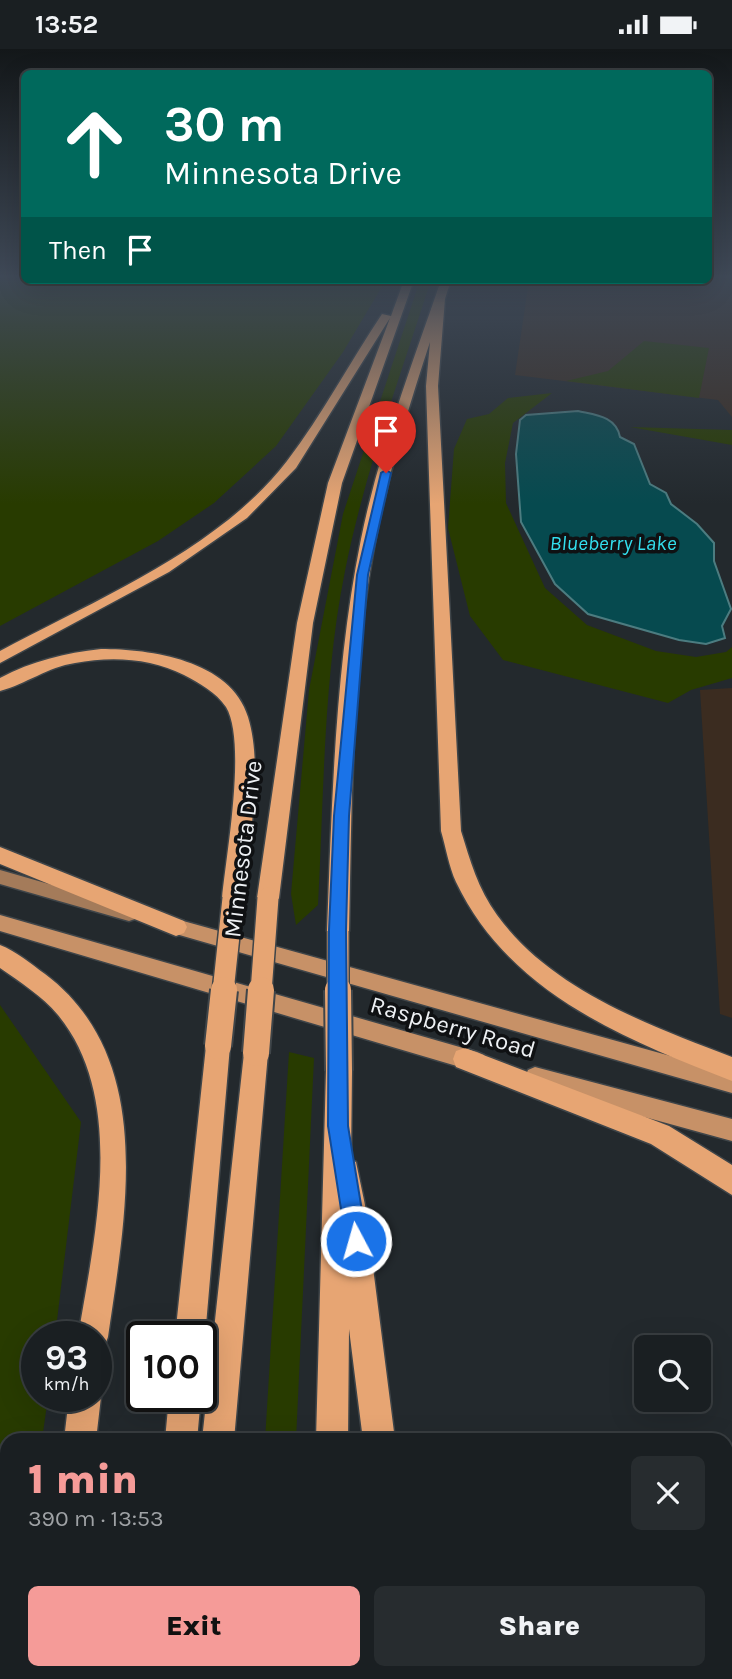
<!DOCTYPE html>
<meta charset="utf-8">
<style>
body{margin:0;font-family:Karla,sans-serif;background:#272c2f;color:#f1f3f6;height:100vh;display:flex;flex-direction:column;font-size:26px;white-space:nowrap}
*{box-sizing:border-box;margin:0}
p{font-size:23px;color:#9fa2a5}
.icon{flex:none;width:38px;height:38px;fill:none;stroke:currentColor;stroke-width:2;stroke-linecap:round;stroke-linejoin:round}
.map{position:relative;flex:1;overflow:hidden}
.panel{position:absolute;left:0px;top:1384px;width:733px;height:247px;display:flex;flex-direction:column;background:#1a1f22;border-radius:21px 21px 0 0;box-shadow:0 7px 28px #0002,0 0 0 2px #383d40}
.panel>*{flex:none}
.guide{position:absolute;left:21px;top:21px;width:691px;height:214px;border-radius:10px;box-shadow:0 7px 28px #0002,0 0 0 2px #383d40;background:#00695c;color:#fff;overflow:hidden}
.fabs{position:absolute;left:634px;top:1286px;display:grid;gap:14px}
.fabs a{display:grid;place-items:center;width:77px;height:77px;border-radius:10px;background:#1a1f22;box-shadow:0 7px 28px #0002,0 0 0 2px #383d40;font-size:35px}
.speed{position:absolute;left:21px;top:1272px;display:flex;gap:14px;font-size:35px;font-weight:700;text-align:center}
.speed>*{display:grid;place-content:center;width:91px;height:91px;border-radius:50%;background:#1a1f22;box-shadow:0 7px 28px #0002,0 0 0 2px #383d40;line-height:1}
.speed small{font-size:18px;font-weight:400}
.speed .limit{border:4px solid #111;border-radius:10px;background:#fff;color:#111}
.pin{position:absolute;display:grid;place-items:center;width:60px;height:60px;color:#fff;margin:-72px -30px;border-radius:50% 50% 50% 0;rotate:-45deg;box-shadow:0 0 7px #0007}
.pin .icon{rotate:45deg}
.me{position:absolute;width:77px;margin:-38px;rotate:354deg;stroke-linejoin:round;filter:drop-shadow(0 0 5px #0008)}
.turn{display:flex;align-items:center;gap:24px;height:147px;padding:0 28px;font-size:32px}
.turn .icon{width:91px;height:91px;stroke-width:2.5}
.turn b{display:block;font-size:49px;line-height:60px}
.then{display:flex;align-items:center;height:66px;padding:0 28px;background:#0003;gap:14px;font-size:26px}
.round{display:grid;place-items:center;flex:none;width:74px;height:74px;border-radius:10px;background:#272c2f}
.summary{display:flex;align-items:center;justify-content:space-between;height:119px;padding:0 28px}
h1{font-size:42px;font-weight:800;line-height:52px;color:#f59b98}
.action{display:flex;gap:14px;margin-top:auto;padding:14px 28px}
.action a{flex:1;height:80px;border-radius:10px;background:#f59b98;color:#111;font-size:28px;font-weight:800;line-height:80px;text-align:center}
.action a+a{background:#272c2f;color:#f1f3f6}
.status{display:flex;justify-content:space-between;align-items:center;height:49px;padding:0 35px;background:#1a1f22;direction:ltr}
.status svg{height:19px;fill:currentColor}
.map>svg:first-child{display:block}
.industrial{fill:#3b2c20}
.green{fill:#283b00}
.water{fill:#064a4f;stroke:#4c7c80;stroke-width:2}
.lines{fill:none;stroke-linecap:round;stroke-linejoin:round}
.secondary-casing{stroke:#3f4549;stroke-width:3}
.primary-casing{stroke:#3f4549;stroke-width:3}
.highway-casing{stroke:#3f4549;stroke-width:3}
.secondary{fill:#a47b5a;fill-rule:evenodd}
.primary{fill:#c79167;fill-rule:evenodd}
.highway{fill:#e7a573;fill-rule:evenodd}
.highway-bridge-far1-casing{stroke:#3f4549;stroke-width:24;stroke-linecap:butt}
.highway-bridge-casing{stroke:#3f4549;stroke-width:30;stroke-linecap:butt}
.highway-bridge-far1{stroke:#e7a573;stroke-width:21}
.highway-bridge{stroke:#e7a573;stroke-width:26}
.route{fill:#1a73e8;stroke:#114b97;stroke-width:2}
.labels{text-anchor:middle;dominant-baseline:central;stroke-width:7;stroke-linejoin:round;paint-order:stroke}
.far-water-label{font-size:21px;font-style:italic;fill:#33deed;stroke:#0f1113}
.street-label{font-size:24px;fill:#eef1f4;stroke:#0f1113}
</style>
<div class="status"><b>13:52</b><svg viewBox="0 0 49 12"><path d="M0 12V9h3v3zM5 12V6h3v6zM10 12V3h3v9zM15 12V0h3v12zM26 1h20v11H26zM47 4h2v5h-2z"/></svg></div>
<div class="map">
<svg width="732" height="1630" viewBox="0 0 732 1630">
<rect width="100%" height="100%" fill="#23292d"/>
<path class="industrial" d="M709 227H732V368L718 351 515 326 529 231H709Z
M732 639V969L720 965 700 641Z"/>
<path class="green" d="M0 227H24V231H386L343 303 276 397 214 454 158 492 0 577Z
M420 231H431C400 328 365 422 345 522 323 631 324 746 318 856L296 876 291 845 309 641 343 465Z
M644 292 709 299 699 349 566 332 608 322Z
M552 344 513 374 505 414 506 454 545 539 587 576 656 602 696 608 726 603 732 598V629L691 641 668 654 503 611 470 567 448 479 454 400 467 370 489 365 508 349Z
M630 378 732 381V396Z
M0 956 81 1073 55 1288H37V1348H48L42 1391H7V1624H14L13 1630H0Z
M289 1003 314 1009 296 1391H265Z"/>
<path class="water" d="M578 362C595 366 616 367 620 388L634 395 650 435 666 444 671 455 697 475 714 494V512L731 560 722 577 725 589 706 595 679 591 588 565 555 535 521 473 516 405 520 371 526 366Z"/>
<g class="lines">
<defs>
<path id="secondary" d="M0 821 129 858 135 860 138 865 135 870 129 872 0 835Z"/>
<path id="primary" d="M0 866 477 1003 484 1006 487 1013 484 1020 477 1023 0 882Z
M176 870 732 1024V1044L169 883 167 878 169 873Z
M535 1018 732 1070V1092L535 1038 528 1035 525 1028 528 1021Z"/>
<path id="highway" d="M404 231H414L342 434 313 574 279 849 276 855 268 858 260 855 257 849 297 574 328 434 390 269 296 419 247 469 169 523 0 614V602C95 551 220 500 287 412 322 366 350 313 382 265L391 267Z
M441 231H451L445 250 438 337 461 782C470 811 478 840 497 866 551 941 649 976 732 1008V1032C624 990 509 944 456 833 449 818 446 799 441 782L426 337 430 293C409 357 389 422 376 488 351 617 352 751 349 882L346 889 338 891 330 889 327 882C332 752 335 618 361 490 379 401 412 316 441 231Z
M101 600C150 600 231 611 248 668 264 720 248 795 244 849L241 855 233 858 225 855 222 849C226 807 247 693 226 658 216 643 199 634 184 626 151 609 111 607 75 614 48 618 26 635 0 642V629C32 612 65 604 101 600Z
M0 798 184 872 187 878 184 884 176 887 0 815Z
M0 896C16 902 31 915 45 925 158 1010 125 1168 108 1288L104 1299 96 1302V1288H78C94 1190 128 1051 58 966 42 947 20 933 0 919Z
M218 986 227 989 230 997 205 1288 201 1297V1288H175L206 997 209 989Z
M256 993 265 996 268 1004 234 1391H202L244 1004 247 996Z
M465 999 669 1077 732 1116V1146L651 1095 456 1018 453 1010 456 1002Z
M339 1010 348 1014 352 1022 351 1111 356 1113 365 1156 395 1391H363L349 1280 348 1391H316L326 1022 330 1014Z
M96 1337 101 1348 96 1391H64L69 1348H96Z
M169 1348H201L197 1391H165Z
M34 1624H70L69 1630H33Z
M148 1624H214L213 1630H148Z
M312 1624H348V1630H312Z
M534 1624H585L587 1630H536Z"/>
</defs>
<use href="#secondary" class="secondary-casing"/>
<use href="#primary" class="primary-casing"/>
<use href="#highway" class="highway-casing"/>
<use href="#secondary" class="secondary"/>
<use href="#primary" class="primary"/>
<use href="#highway" class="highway"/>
<defs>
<path id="highway-bridge-far1" d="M338 882V943
M223 943 233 849
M261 943 268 849"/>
<path id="highway-bridge" d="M338 941 339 1022
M218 997 224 941
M256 1004 261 941"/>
</defs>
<use href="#highway-bridge-far1" class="highway-bridge-far1-casing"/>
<use href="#highway-bridge" class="highway-bridge-casing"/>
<use href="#highway-bridge-far1" class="highway-bridge-far1"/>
<use href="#highway-bridge" class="highway-bridge"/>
</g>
<linearGradient id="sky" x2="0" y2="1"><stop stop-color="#131719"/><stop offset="0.5" stop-color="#3f4957"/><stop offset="1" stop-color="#3f4957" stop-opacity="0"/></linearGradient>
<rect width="732" height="455" fill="url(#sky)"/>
<path class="route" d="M386 421 391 424 368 526 349 767 346 881 348 1077 367 1192 364 1200 356 1203 349 1200 346 1192 328 1077 329 881 334 767 357 526 381 424Z"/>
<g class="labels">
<g class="far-water-label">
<text x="613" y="494">Blueberry Lake</text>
</g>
<g class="street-label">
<text transform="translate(243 800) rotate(-83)">Minnesota Drive</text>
<text transform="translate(453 978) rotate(16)">Raspberry Road</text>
</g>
</g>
</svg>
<div class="fabs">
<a><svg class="icon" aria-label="search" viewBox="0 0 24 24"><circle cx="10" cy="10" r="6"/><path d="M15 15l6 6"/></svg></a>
</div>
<div class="speed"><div>93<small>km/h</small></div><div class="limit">100</div></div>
<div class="pin" style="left:386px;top:424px;background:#d93025"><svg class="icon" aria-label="arrive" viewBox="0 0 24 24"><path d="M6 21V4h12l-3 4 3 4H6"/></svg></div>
<svg class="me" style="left:356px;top:1192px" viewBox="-20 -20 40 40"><circle r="17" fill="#1a73e8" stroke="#fff" stroke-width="3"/><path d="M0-11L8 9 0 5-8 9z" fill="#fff"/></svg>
<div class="guide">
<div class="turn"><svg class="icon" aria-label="ahead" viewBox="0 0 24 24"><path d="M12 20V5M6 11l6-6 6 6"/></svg><div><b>30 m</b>Minnesota Drive</div></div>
<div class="then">Then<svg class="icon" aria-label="arrive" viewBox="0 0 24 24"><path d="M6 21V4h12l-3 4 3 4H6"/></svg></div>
</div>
<section class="panel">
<div class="summary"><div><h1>1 min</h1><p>390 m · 13:53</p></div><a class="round"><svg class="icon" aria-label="close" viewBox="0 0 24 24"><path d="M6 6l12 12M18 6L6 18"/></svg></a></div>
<div class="action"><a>Exit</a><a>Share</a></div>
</section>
</div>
